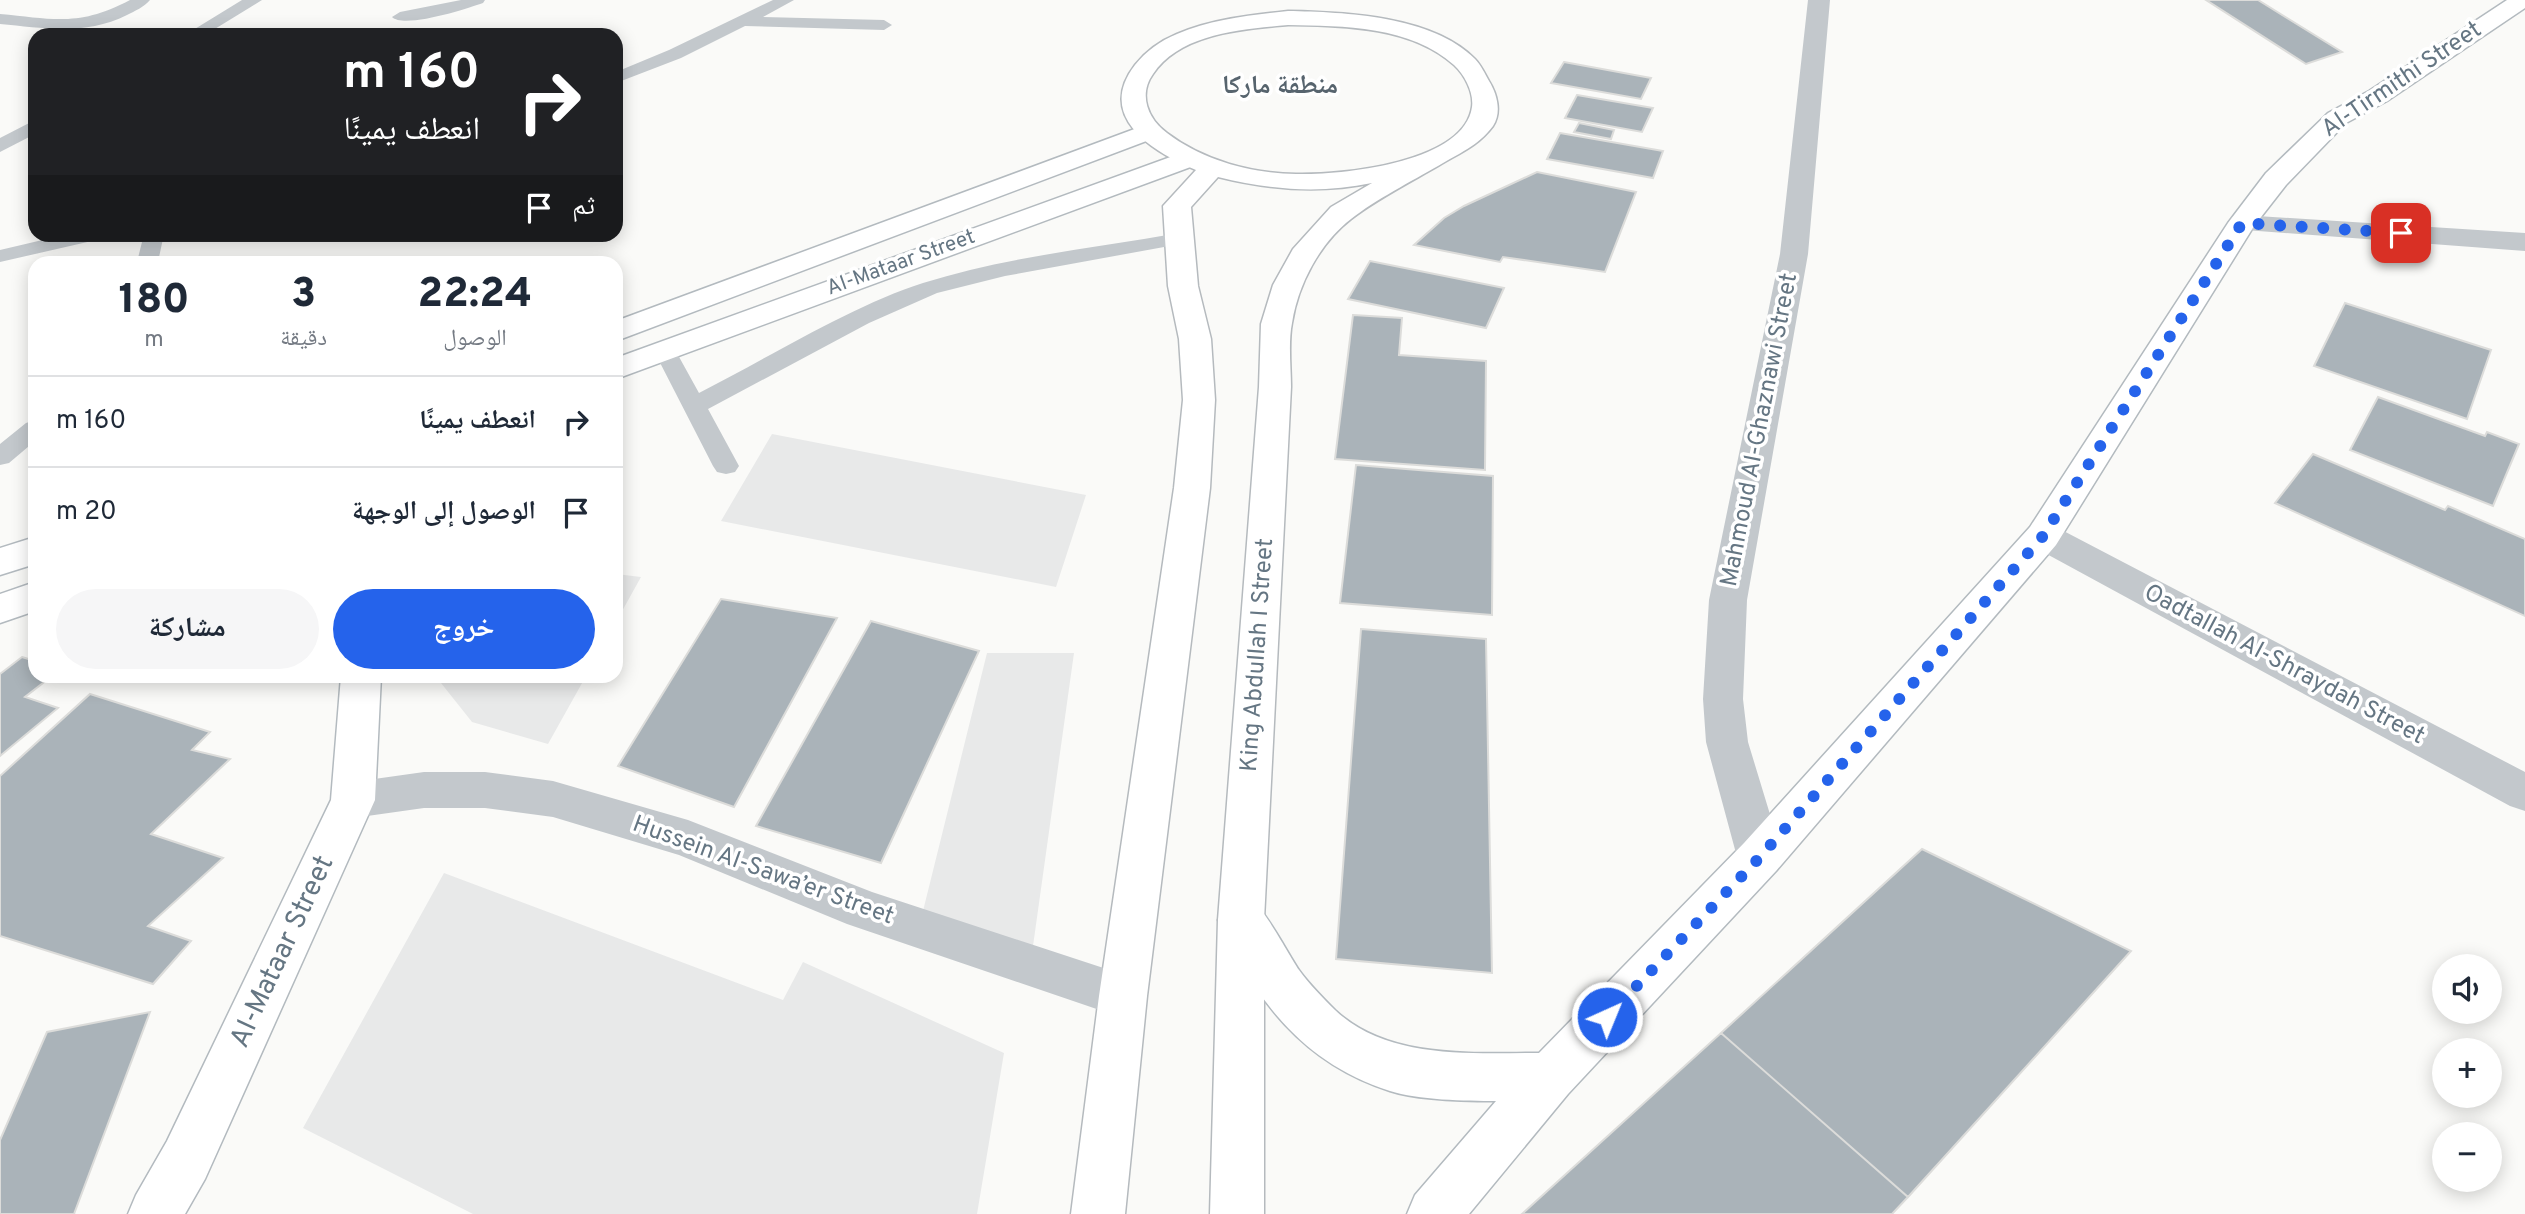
<!DOCTYPE html>
<html lang="ar">
<meta charset="utf-8">
<style>
body{margin:0;font-family:Overpass,"Noto Naskh Arabic",sans-serif;background:#f6f6f7;color:#1f2937;direction:rtl;height:100vh;display:flex;flex-direction:column;font-size:26px;white-space:nowrap}
*{box-sizing:border-box;margin:0}
p{font-size:23px;color:#747a83}
.icon{flex:none;width:38px;height:38px;fill:none;stroke:currentColor;stroke-width:2;stroke-linecap:round;stroke-linejoin:round}
.map{position:relative;flex:1;overflow:hidden;direction:ltr}
.sheet{position:absolute;left:28px;top:256px;width:595px;height:427px;display:flex;flex-direction:column;background:#fff;border-radius:21px;box-shadow:0 4px 18px #0003;direction:rtl}
.sheet>*{flex:none}
.top-card{position:absolute;left:28px;top:28px;width:595px;height:214px;border-radius:21px;box-shadow:0 4px 18px #0003;direction:rtl;background:#202124;color:#fff;overflow:hidden}
.buttons{position:absolute;left:2432px;top:954px;display:grid;gap:14px}
.buttons a{display:grid;place-items:center;width:70px;height:70px;border-radius:50%;background:#fff;box-shadow:0 4px 18px #0003;font-size:35px}
.pin{position:absolute;display:grid;place-items:center;width:60px;height:60px;color:#fff;margin:-30px;border-radius:14px;box-shadow:0 4px 10px #0006}
.me{position:absolute;width:77px;margin:-38px;rotate:44deg;stroke-linejoin:round;filter:drop-shadow(0 0 5px #0008)}
.turn{display:flex;align-items:center;gap:24px;height:147px;padding:0 28px;font-size:32px}
.turn .icon{width:91px;height:91px;stroke-width:2.5}
.turn b{display:block;font-size:49px;line-height:60px}
.then{display:flex;align-items:center;height:66px;padding:0 28px;background:#0003;gap:14px;font-size:26px}
.eta{display:flex;justify-content:space-evenly;align-items:center;height:119px;text-align:center}
.eta b{font-size:42px;font-weight:800;line-height:49px}
.primary-button{display:flex;gap:14px;margin-top:auto;padding:14px 28px}
.primary-button a{flex:1;height:80px;border-radius:42px;background:#2563eb;color:#fff;font-size:28px;font-weight:800;line-height:80px;text-align:center}
.primary-button a+a{background:#f6f6f7;color:#1f2937}
ul{padding:0;list-style:none}
li{display:flex;align-items:center;gap:21px;height:91px;padding:0 28px;border-top:2px solid #e0e1e3}
li div{flex:1}
li b{display:block;font-size:26px}
li em{font-style:normal}
.map>svg:first-child{display:block}
.built{fill:#e8e9e9}
.building{fill:#aab3b9;stroke:#dcdcda;stroke-width:2}
.lines{fill:none;stroke-linecap:round;stroke-linejoin:round}
.secondary-casing{stroke:#b3babf;stroke-width:3}
.primary-casing{stroke:#b5babe;stroke-width:3}
.lane{fill:#c3c8cc;fill-rule:evenodd}
.street{fill:#c3c8cc;fill-rule:evenodd}
.secondary{fill:#fff;fill-rule:evenodd}
.primary{fill:#fff;fill-rule:evenodd}
.route{stroke:#2563eb;stroke-width:12;stroke-dasharray:0 21.6}
.labels{text-anchor:middle;dominant-baseline:central;stroke-width:7;stroke-linejoin:round;paint-order:stroke}
.far-street-label{font-size:21px;fill:#657683;stroke:#fff}
.street-label{font-size:24px;fill:#657683;stroke:#fff}
.far-district-label{font-size:26px;font-weight:bold;fill:#57646e;stroke:#fff}
.near-street-label{font-size:28px;fill:#657683;stroke:#fff}
</style>
<div class="map">
<svg width="2525" height="1214" viewBox="0 0 2525 1214">
<rect width="100%" height="100%" fill="#fafaf8"/>
<path class="built" d="M772 434 1086 495 1056 587 721 521Z
M616 574 641 577 616 622Z
M987 653H1074L1033 946 923 911Z
M439 676H586L548 744 472 722 441 683Z
M444 873 783 1000 803 962 1004 1053 977 1214H473L303 1128Z"/>
<path class="building" d="M2206 0H2258L2342 52 2306 64Z
M1564 62 1651 78 1641 99 1551 83Z
M1577 95 1653 108 1642 132 1565 118Z
M1579 123 1614 130 1611 139 1574 132Z
M1560 133 1663 151 1653 178 1547 159Z
M1537 172 1636 192 1605 272 1503 257 1500 262 1414 245 1444 218 1464 206Z
M1370 261 1504 288 1486 328 1348 299Z
M2345 303 2491 350 2467 419 2314 366Z
M1353 315 1402 318 1399 355 1486 361 1485 470 1335 459Z
M2378 397 2485 436 2487 432 2519 444 2493 506 2350 450Z
M2313 454 2445 510 2448 506 2525 539V616L2275 503Z
M1356 465 1493 476 1492 615 1340 603Z
M721 599 837 618 734 807 618 766Z
M871 621 979 651 881 863 756 826Z
M1361 629 1486 639 1492 973 1336 959Z
M22 657 35 661V676H52L25 697 58 708 0 756V674Z
M90 694 210 732 192 750 230 759 151 834 223 858 148 926 191 941 153 984 0 936V776Z
M1922 849 2131 951 1908 1197 1721 1033Z
M150 1012 74 1214H0V1140L47 1032Z
M1721 1033 1908 1197 1892 1214H1522Z"/>
<g class="lines">
<defs>
<path id="secondary" d="M2507 0H2525V8L2387 101 2346 123 2286 185 2254 226 2056 545 1776 871 1568 1094 1469 1214H1407L1415 1195 1496 1101C1466 1101 1417 1100 1390 1091 1302 1063 1256 1000 1218 920L1224 905C1236 901 1243 898 1255 904 1265 910 1290 957 1299 970 1309 984 1323 998 1335 1010 1388 1060 1472 1053 1539 1053L1744 843 2030 527 2228 223 2266 173 2328 113 2369 91Z
M1148 124 1157 127 1161 132 1157 137 616 341V321Z
M1187 151 1196 153 1200 159 1196 165 616 379V358Z
M35 537V564L0 575V548Z
M35 582V611L0 623V594Z
M341 676H381L375 800 205 1179 185 1214H128L136 1195 167 1141 331 800Z"/>
<path id="primary" d="M1288 11C1345 12 1433 16 1475 59 1481 65 1485 74 1489 81 1497 94 1502 112 1493 126 1477 147 1459 153 1438 166 1412 181 1375 200 1351 219 1320 243 1298 284 1292 323 1288 343 1291 367 1291 387L1264 920V1214H1210L1218 920 1259 387 1261 324 1273 285 1293 249 1331 207 1372 183C1320 194 1270 190 1218 177L1191 207 1198 286 1211 339 1215 400 1210 488 1147 996 1125 1214H1071L1099 996 1174 488 1183 400 1179 339 1168 286 1163 206 1196 170C1153 152 1095 117 1135 65 1146 51 1160 41 1177 34 1212 19 1251 15 1288 11ZM1288 25C1343 26 1411 26 1454 65 1465 75 1474 93 1472 107 1464 163 1342 175 1296 174 1251 173 1204 161 1167 133 1148 119 1138 95 1153 74 1180 33 1244 29 1288 25Z"/>
</defs>
<use href="#secondary" class="secondary-casing"/>
<use href="#primary" class="primary-casing"/>
<path class="lane" d="M130 0H150C144 7 135 11 127 15 85 36 44 28 0 24V14C54 19 79 27 130 0Z
M242 0H262L205 35H185Z
M461 0H485L483 3C466 9 404 29 392 17L400 12Z
M773 0H794L763 17 884 20 892 25 884 30 745 26 681 58 616 83V72L669 50Z
M35 120V134L0 152V138Z
M1179 233 1186 235 1189 239 1186 243 1005 276 937 293 869 323 708 409 739 466 735 472 726 474 717 472 713 466 654 351 657 346H673L699 393C768 358 851 306 923 283 1006 257 1094 248 1179 233Z
M68 234H108L105 238 0 262V250Z
M144 234H164L158 262H137Z
M35 420V441L9 463 0 465V444L26 423Z"/>
<path class="street" d="M1808 0H1830L1808 254 1747 600 1743 699 1748 742 1783 857 1776 871 1760 876 1744 871 1737 857 1706 742 1703 699 1709 600 1780 254Z
M2242 215 2525 233V251L2232 229 2228 223 2232 217Z
M2043 523 2056 527 2525 772V811L2510 806 2030 545 2025 536 2030 527Z
M424 772H485L553 781 688 820 872 892 1140 980 1147 996 1140 1012 1123 1018 847 924 679 855 553 817 485 808H424L353 818 338 813 331 800 338 787 353 782Z"/>
<use href="#secondary" class="secondary"/>
<use href="#primary" class="primary"/>
</g>
<g class="lines">
<path class="route" d="M1607 1017 1760 857 2043 536 2242 223 2401 233"/>
</g>
<g class="labels">
<g class="far-street-label">
<text transform="translate(901 263) rotate(-20)">Al-Mataar Street</text>
</g>
<g class="street-label">
<text transform="translate(2402 80) rotate(-34)">Al-Tirmithi Street</text>
<text transform="translate(1760 430) rotate(-79)">Mahmoud Al-Ghaznawi Street</text>
<text transform="translate(1258 655) rotate(-86)">King Abdullah I Street</text>
<text transform="translate(2284 665) rotate(28)">Oadtallah Al-Shraydah Street</text>
<text transform="translate(763 871) rotate(20)">Hussein Al-Sawa’er Street</text>
</g>
<g class="far-district-label">
<text x="1280" y="86">منطقة ماركا</text>
</g>
<g class="near-street-label">
<text transform="translate(283 952) rotate(-65)">Al-Mataar Street</text>
</g>
</g>
</svg>
<div class="buttons">
<a><svg class="icon" aria-label="sound" viewBox="0 0 24 24"><path d="M4 9h4l5-4v14l-5-4H4zM17 9q2 3 0 6"/></svg></a>
<a>+</a>
<a>−</a>
</div>
<div class="pin" style="left:2401px;top:233px;background:#d93025"><svg class="icon" aria-label="arrive" viewBox="0 0 24 24"><path d="M6 21V4h12l-3 4 3 4H6"/></svg></div>
<svg class="me" style="left:1607px;top:1017px" viewBox="-20 -20 40 40"><circle r="17" fill="#2563eb" stroke="#fff" stroke-width="3"/><path d="M0-11L8 9 0 5-8 9z" fill="#fff"/></svg>
<div class="top-card">
<div class="turn"><svg class="icon" aria-label="right" viewBox="0 0 24 24"><path d="M7 20v-9h11M14 6l5 5-5 5"/></svg><div><b>160 m</b>انعطف يمينًا</div></div>
<div class="then">ثم<svg class="icon" aria-label="arrive" viewBox="0 0 24 24"><path d="M6 21V4h12l-3 4 3 4H6"/></svg></div>
</div>
<section class="sheet">
<div class="eta">
<div><b>22:24</b><p>الوصول</p></div>
<div><b>3</b><p>دقيقة</p></div>
<div><b>180</b><p>m</p></div>
</div>
<ul>
<li><svg class="icon" aria-label="right" viewBox="0 0 24 24"><path d="M7 20v-9h11M14 6l5 5-5 5"/></svg><div><b>انعطف يمينًا</b></div><em>160 m</em></li>
<li><svg class="icon" aria-label="arrive" viewBox="0 0 24 24"><path d="M6 21V4h12l-3 4 3 4H6"/></svg><div><b>الوصول إلى الوجهة</b></div><em>20 m</em></li>
</ul>
<div class="primary-button"><a>خروج</a><a>مشاركة</a></div>
</section>
</div>
